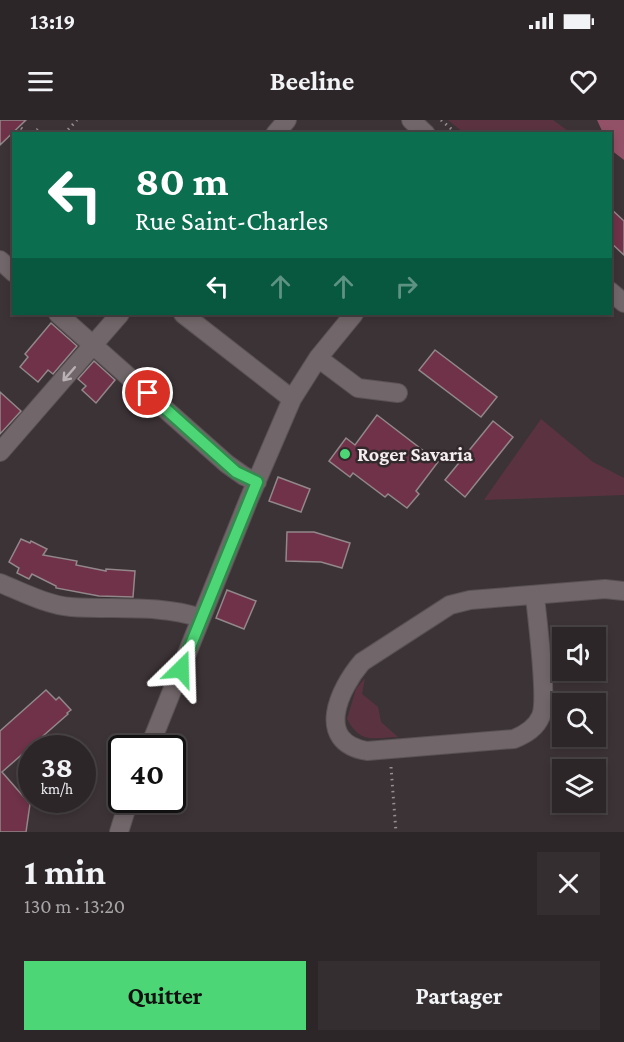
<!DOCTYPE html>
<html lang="fr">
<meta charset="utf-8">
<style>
body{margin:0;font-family:"Crimson Pro",serif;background:#352e30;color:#f1f3f6;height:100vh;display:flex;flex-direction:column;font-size:22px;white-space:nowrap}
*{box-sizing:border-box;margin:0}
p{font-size:20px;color:#a7a5a8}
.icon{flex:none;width:33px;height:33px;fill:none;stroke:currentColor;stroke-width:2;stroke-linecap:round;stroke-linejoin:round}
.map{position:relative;height:712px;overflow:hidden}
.panel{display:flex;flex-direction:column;background:#2d2628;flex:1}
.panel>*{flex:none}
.top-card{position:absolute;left:12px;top:12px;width:600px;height:183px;border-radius:0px;box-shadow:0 3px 9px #0003,0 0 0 2px #484345;background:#0b6e4f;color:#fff;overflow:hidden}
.tools{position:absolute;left:552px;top:507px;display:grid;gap:12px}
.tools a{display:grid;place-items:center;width:54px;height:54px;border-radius:0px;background:#2d2628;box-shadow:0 3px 9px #0003,0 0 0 2px #484345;font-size:30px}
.speed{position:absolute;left:18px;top:615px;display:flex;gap:12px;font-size:30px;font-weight:700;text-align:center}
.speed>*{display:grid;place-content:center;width:78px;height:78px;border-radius:50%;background:#2d2628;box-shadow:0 3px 9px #0003,0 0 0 2px #484345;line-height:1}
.speed small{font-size:15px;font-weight:400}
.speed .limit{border:3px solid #111;border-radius:9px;background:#fff;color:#111}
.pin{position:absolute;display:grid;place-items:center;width:51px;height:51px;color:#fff;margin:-26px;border:3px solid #fff;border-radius:50%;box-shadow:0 2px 6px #0007}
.me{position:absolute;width:66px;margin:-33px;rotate:22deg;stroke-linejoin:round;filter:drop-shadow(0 0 4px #0008)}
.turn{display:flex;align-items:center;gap:21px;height:126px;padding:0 24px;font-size:27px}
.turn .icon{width:78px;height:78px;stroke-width:2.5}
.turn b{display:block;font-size:42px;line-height:51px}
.lanes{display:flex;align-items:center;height:57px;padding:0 24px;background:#0003;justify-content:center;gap:30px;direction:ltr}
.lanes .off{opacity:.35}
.round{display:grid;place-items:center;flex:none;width:63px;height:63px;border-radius:0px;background:#352e30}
.head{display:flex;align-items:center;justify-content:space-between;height:102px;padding:0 24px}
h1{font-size:36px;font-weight:700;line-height:45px}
.action{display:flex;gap:12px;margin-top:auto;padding:12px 24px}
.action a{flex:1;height:69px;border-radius:0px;background:#4dd676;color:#111;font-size:24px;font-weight:700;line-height:69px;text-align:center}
.action a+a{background:#352e30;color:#f1f3f6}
.status{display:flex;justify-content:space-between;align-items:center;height:42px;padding:0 30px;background:#2d2628;direction:ltr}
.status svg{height:16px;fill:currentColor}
header{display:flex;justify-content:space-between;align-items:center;height:78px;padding:0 24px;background:#2d2628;font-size:27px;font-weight:700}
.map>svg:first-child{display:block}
.green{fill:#5b3340}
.water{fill:#925166}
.building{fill:#6f3248;stroke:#92878a;stroke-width:1.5}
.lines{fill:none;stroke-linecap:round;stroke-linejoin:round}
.minor-casing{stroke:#595254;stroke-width:20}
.path{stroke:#968e91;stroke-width:3;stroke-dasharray:1.5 4.5;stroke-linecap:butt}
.minor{stroke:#716669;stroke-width:18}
.oneway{stroke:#b9b1b3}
.route-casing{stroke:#328b4d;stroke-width:15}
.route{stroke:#4dd676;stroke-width:10}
.poi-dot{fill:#4dd676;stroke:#32292c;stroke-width:2}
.labels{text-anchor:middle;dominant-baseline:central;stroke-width:5;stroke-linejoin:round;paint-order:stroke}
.poi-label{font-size:20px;font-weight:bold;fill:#f4eef0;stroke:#32292c;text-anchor:start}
</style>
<div class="status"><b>13:19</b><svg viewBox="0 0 49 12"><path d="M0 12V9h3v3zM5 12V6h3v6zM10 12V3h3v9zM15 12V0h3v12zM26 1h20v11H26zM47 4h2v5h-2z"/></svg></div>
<header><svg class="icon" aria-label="menu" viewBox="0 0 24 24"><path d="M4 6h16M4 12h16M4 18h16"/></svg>Beeline<svg class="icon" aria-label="heart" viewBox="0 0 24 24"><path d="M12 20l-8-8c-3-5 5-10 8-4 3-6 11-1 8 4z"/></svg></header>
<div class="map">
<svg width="624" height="712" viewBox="0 0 624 712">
<rect width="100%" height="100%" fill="#3c3336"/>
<path class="green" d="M448 0H553L571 13H464Z
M541 299 593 342 624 358V375L484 380Z
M365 558 362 574 378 587 381 602 398 617C372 618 361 624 347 599L356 569Z"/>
<path class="water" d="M597 0H624V40L611 30 610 14 603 13Z"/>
<path class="building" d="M0 0H26L0 25Z
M610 88 624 101V135L610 122Z
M51 203 77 226 53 254 48 250 38 262 20 247 28 237 25 234Z
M435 230 497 277 481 297 419 250Z
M94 241 115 260 96 283 82 270 86 266 78 259Z
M0 272 21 291 0 314Z
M377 295 438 342 416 371 419 374 407 388 388 374 385 377 353 353 350 357 329 341 346 318 355 325Z
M493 301 513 317 465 377 445 360Z
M278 357 310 369 301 392 269 381Z
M287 412H314L350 423 342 448 321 442 286 441Z
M21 419 30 423 31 421 47 429 43 435 77 441 76 445 106 451V449L135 451 133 477 99 476 56 468V466L32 454 29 459 17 453 19 448 9 442Z
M227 470 256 481 244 509 216 498Z
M46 570 56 580 59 577 71 590 67 593 68 594 2 652 30 684 26 712H0V611Z"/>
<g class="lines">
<defs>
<path id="minor" d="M411 0 426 14
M275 14 287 0
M0 140 14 153
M610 171 624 183
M58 194 227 344 244 356 257 362
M183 194 292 279
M318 238 358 268 398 273
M0 332 120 194
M0 463C22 472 47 485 71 487 115 490 159 484 201 498
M535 476C537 499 548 579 541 596 536 608 526 614 514 619L367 631C314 622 339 569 362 542L450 485 470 480 605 469 624 471
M149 628 249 379 292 279 318 238 354 194
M119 712 129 680"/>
</defs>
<use href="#minor" class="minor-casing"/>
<path class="path" d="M441 0 457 14
M21 8 27 13 37 10 41 6
M64 14 77 0
M391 647 396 712"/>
<use href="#minor" class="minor"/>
</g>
<defs><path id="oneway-shaft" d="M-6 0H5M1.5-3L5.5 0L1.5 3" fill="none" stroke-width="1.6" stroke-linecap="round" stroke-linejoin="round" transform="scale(1.5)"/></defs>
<use class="oneway" href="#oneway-shaft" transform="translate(69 254) rotate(131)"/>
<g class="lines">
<defs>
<path id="route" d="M148 273 236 352 257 362 181 549"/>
</defs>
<use href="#route" class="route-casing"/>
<use href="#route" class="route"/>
</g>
<circle class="poi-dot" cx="345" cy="334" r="6"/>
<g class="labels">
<g class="poi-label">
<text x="357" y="334">Roger Savaria</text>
</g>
</g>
</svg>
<div class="tools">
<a><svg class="icon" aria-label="sound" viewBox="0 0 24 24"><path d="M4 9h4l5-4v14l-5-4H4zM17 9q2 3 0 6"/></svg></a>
<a><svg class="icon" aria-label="search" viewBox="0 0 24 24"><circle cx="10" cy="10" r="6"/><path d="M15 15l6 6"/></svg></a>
<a><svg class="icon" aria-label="layers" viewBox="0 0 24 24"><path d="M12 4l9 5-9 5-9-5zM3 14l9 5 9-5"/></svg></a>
</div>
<div class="speed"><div>38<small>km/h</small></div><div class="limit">40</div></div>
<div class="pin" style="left:148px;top:273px;background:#d93025"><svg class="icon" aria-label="arrive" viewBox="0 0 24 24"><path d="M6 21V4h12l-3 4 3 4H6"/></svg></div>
<svg class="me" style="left:181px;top:549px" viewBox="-20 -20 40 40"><path d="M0-17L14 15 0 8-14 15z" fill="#4dd676" stroke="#fff" stroke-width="4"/></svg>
<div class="top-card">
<div class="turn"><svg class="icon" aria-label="left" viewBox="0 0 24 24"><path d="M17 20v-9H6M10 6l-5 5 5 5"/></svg><div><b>80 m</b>Rue Saint-Charles</div></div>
<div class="lanes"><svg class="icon" aria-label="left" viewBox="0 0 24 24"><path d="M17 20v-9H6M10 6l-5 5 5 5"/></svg><svg class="icon off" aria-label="ahead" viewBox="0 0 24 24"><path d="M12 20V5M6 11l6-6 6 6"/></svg><svg class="icon off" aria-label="ahead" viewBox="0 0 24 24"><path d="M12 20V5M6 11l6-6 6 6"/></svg><svg class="icon off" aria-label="right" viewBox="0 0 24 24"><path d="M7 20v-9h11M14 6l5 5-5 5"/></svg></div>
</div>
</div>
<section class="panel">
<div class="head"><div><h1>1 min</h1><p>130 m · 13:20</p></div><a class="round"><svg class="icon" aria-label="close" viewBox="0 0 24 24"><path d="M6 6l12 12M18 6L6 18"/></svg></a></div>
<div class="action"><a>Quitter</a><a>Partager</a></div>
</section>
